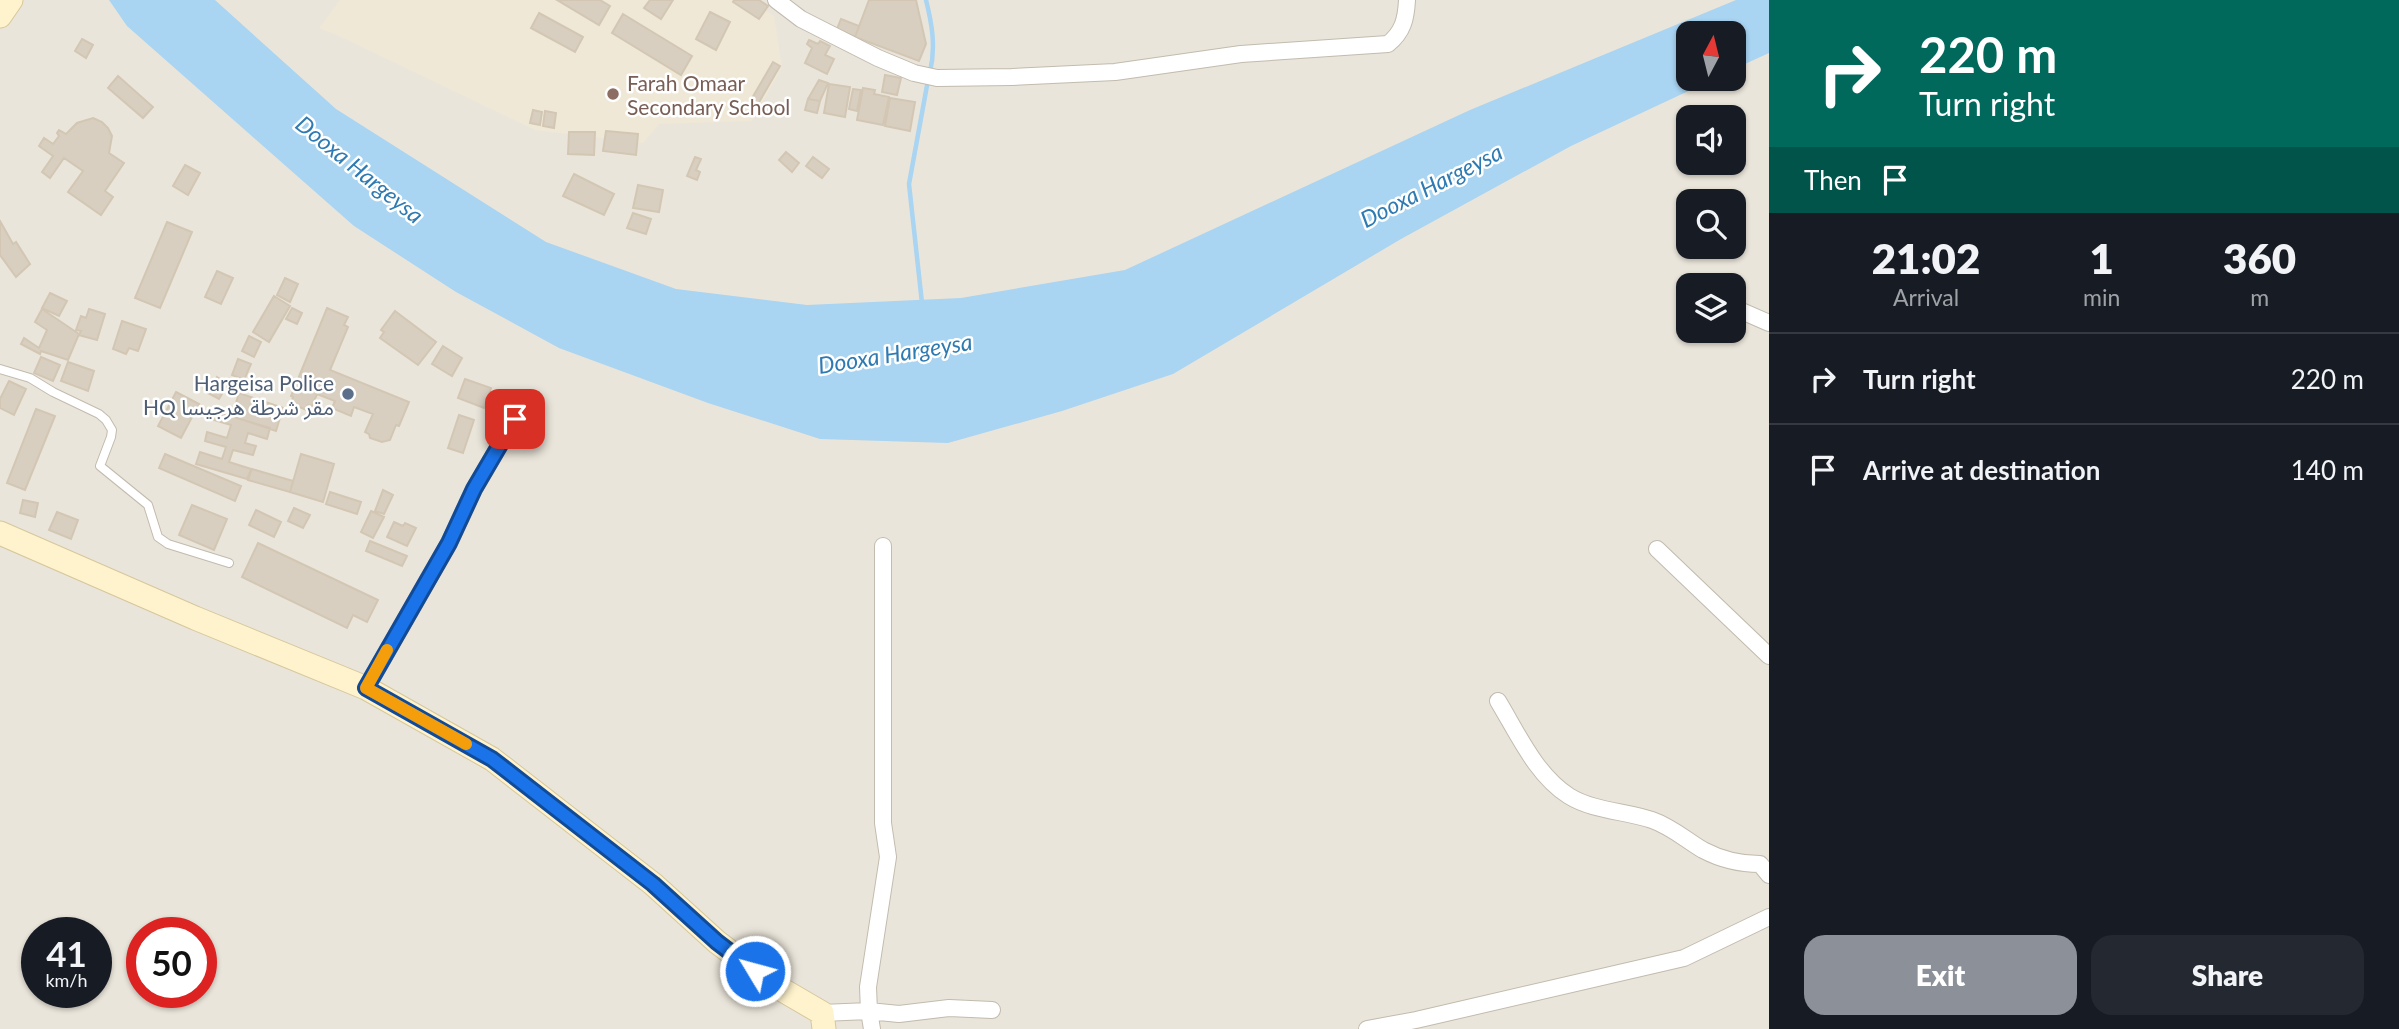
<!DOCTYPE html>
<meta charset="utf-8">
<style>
body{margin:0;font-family:Lato,"Noto Sans Arabic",sans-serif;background:#242831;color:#f1f3f6;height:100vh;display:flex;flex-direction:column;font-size:26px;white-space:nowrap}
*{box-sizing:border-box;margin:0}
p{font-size:23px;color:#9ea1a6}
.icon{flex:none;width:38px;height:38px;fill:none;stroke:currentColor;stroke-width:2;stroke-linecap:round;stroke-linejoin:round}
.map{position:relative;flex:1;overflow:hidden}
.drawer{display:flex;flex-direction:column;background:#171b24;width:630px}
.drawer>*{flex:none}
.hud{background:#00695c;color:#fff;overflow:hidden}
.needle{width:46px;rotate:7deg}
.buttons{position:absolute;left:1676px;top:21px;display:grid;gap:14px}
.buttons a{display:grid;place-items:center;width:70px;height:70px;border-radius:14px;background:#171b24;box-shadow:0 2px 5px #0004;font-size:35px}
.speed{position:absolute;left:21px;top:917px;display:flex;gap:14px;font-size:35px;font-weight:700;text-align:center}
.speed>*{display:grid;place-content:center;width:91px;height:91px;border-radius:50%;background:#171b24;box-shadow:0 2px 5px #0004;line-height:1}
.speed small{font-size:18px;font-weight:400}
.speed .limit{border:10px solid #d22;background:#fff;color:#111}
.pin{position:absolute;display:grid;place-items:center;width:60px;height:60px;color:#fff;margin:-30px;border-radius:14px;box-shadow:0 4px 10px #0006}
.me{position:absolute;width:77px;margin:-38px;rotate:307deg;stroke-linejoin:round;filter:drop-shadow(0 0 5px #0008)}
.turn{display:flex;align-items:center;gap:24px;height:147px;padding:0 35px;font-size:32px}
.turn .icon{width:91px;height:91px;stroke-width:2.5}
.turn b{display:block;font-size:49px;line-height:60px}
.then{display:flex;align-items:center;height:66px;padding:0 35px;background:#0003;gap:14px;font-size:26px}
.eta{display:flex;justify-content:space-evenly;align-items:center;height:119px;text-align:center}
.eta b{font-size:42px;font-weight:800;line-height:49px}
.cta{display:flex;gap:14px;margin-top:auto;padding:14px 35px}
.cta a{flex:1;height:80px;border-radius:21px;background:#8c9099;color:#fff;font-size:28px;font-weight:800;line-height:80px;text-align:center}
.cta a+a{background:#242831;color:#f1f3f6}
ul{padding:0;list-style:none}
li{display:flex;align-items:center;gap:21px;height:91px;padding:0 35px;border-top:2px solid #363941}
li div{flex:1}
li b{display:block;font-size:26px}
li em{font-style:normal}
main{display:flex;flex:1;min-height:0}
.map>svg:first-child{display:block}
.residential{fill:#eae5da;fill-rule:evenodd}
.education{fill:#efe8d6}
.water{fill:#a9d4f2}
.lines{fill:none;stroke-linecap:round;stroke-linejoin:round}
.stream{stroke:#a9d4f2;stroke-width:4.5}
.building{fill:#d8cfc1;stroke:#d3c7b4;stroke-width:2}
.lane-casing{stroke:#c2bbae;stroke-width:10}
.street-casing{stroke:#c2bbae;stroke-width:18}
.secondary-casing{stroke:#d6c79b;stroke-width:25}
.lane{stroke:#fff;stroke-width:8}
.street{stroke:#fff;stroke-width:16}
.secondary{stroke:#fff3cd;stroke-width:23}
.route-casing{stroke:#114b97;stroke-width:18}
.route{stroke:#1a73e8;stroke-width:12}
.slow{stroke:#f59e0b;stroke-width:12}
.education-dot{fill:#8d6e63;stroke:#fff;stroke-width:2.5}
.service-dot{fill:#5c6f8a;stroke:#fff;stroke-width:2.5}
.labels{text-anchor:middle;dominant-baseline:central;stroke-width:5;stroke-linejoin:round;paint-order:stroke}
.education-label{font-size:21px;fill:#785e54;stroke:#fff;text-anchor:start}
.service-label{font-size:21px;fill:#4e5e75;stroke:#fff;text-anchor:end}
.water-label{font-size:23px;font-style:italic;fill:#2e7ab2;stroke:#fff}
</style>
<main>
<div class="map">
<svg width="1769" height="1029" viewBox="0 0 1769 1029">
<rect width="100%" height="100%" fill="#f6f3ec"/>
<path class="residential" d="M0 0H1769V1029H0ZM1689 33H1734V79H1689ZM1689 117H1734V163H1689ZM1689 201H1734V247H1689ZM1689 285H1734V331H1689ZM37 933H96V992H37ZM142 933H201V992H142Z"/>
<path class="education" d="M340 0H748L774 16 782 67 752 121 659 124 643 143 535 130 337 35 319 28Z"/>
<path class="water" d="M109 0H215L336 109 546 242 676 289 807 305 961 298 1125 270 1470 110 1736 0H1769V53L1734 69V33H1689V79H1714L1571 146 1401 239 1173 374 1062 411 948 443 820 439 708 403 559 348 456 292 354 226 127 26Z"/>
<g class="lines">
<path class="stream" d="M926 0C932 24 936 47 930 72
M922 303 909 184 928 80"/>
</g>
<path class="building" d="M557 0H600L610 6 599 25Z
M650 0H673L661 19 644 8Z
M734 0H759L768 6 759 19 733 2Z
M869 0H916L926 44 919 61 855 37Z
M710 12 730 22 716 50 696 39Z
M539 13 583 37 575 52 531 28Z
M623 14 692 56 681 75 612 33Z
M841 19 859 26 855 37 837 29Z
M82 39 93 45 86 58 75 51Z
M809 40 818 44 820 41 830 46 825 55 834 59 827 74 805 63 812 48 807 44Z
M773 62 780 66 758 104 751 100Z
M885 75 901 78 897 95 882 92Z
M118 76 153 107 143 118 108 88Z
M819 80 828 83 820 101 808 99Z
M829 84 850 87 845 117 824 113Z
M863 88 875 90 874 94 889 97 883 125 857 120Z
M853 89 861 90 857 111 849 109Z
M890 98 915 102 910 131 885 126Z
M808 99 820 101 817 113 805 110Z
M533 110 542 112 540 125 530 123Z
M545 111 556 113 554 128 543 126Z
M93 118 102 122 108 128 112 136 109 153 124 163 105 191 113 197 101 215 68 192 83 171 64 158 50 178 42 172 53 156 39 146 44 138 53 144 59 136 57 133 59 130 66 134 77 123Z
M606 131 638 134 636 155 603 151Z
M569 132H595L594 155 568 154Z
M786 152 799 163 792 172 779 160Z
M695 157 701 159 696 170 700 172 697 180 687 176Z
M813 157 829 169 822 178 806 166Z
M185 165 200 173 188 195 173 186Z
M574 174 614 194 604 215 563 196Z
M638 185 663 190 659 212 633 208Z
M633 213 651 219 646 234 627 228Z
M0 221 13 244 16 242 30 264 16 277 0 255Z
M167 222 192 232 160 308 135 298Z
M217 271 233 278 221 304 205 297Z
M285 278 298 284 290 302 277 295Z
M50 293 67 301 59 316 42 308Z
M274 296 290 306 269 342 253 332Z
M292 308 302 313 297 324 286 319Z
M327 308 348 317 344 325 348 327 330 370 409 402 399 426 396 425 390 440 382 442 370 438 369 434 365 432 373 414 354 407 351 416 332 408 335 401 317 394 312 406 308 405 306 410 291 403 293 397 291 396Z
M42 309 79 334 68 360 41 351 40 354 21 344 24 338 39 348 47 330 35 322Z
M89 309 105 314 97 340 79 335 81 331 76 330 81 316 86 318Z
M395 311 436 342 418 365 380 338 384 332 381 330Z
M122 321 146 329 138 351 129 348 126 354 113 349Z
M249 336 261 342 254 357 242 351Z
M443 346 462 358 452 376 432 364Z
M41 357 60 365 53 381 34 373Z
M238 359 251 364 244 380 232 375Z
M68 362 94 371 88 391 61 381Z
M217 377 228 384 219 399 208 393Z
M465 379 491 388 484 408 458 398Z
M9 381 26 389 14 415 0 408V399Z
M176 392 199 404 181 438 158 426Z
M239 393 283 408 276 431 232 416Z
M36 409 55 416 25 490 7 483Z
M213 411 270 428 267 439 248 433 245 443 256 446 253 455 233 450 229 462 251 469 247 479 196 464 200 452 222 459 226 447 205 441 207 432 227 438 231 425 211 419Z
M459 415 474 420 463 453 448 448Z
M165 454 241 486 235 501 159 468Z
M301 454 334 464 323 502 290 492Z
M252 469 293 481 290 492 248 480Z
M383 490 393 495 384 514 375 511Z
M330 492 361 502 357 514 326 504Z
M23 500 38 503 35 517 20 513Z
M192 505 227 519 214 550 179 535Z
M294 508 310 515 303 528 288 521Z
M256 510 281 522 274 537 249 525Z
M371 511 384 517 373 538 361 532Z
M57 512 78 520 71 539 49 530Z
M394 522 403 526 405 523 416 528 407 546 387 537Z
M370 541 407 556 402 566 366 551Z
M258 543 378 600 367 622 353 615 347 628 242 577Z"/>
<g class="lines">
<defs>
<path id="lane" d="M0 369 30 378 53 392 99 414 106 420 112 430 111 437 100 466 148 505 158 537 168 544 229 563"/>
<path id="street" d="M776 0 801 19 878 58 914 73 937 78 1012 77 1115 72 1241 54 1388 44C1403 32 1406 19 1407 0
M1737 309 1769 323
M1657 549 1769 656
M366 688 449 543 474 489 515 419
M1498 701C1518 734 1536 775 1569 796 1593 811 1626 811 1652 820 1672 827 1686 840 1703 850 1720 859 1741 864 1760 864L1769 875
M822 1013 869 1011 868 987 888 857 883 823V546
M872 1029 869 1011 899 1014 949 1008 992 1010
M1367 1029 1416 1020 1684 958 1769 917"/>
<path id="secondary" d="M0 16 11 0
M0 533 195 618 366 688 492 759 653 884 717 942 774 985 822 1013 824 1029"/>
</defs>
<use href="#lane" class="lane-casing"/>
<use href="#street" class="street-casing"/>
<use href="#secondary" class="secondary-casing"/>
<use href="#lane" class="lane"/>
<use href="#street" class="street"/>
<use href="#secondary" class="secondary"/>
</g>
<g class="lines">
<defs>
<path id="route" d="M515 419 474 489 449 543 366 688 492 759 653 884 717 942 755 971"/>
</defs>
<use href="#route" class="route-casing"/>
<use href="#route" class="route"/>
<path class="slow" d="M387 650 366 688 466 744"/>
</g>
<circle class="education-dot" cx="613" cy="94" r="7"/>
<circle class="service-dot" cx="348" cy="394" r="7"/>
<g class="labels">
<g class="education-label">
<text x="627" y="82">Farah Omaar<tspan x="627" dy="24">Secondary School</tspan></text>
</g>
<g class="service-label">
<text x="334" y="382">Hargeisa Police<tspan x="334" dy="24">HQ مقر شرطة هرجيسا</tspan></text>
</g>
<g class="water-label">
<text transform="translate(360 169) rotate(39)">Dooxa Hargeysa</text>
<text transform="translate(1431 185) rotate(-27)">Dooxa Hargeysa</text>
<text transform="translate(895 353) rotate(-9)">Dooxa Hargeysa</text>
</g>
</g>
</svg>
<div class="buttons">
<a><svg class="needle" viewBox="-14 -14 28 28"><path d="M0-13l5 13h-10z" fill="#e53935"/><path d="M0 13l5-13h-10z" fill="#9ea1a6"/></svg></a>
<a><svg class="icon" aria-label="sound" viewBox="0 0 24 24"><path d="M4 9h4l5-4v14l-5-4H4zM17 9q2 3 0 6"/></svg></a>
<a><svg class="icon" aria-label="search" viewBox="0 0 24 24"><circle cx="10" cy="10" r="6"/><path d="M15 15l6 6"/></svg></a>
<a><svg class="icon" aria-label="layers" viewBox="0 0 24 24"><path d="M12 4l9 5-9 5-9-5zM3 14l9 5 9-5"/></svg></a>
</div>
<div class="speed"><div>41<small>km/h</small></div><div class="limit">50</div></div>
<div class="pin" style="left:515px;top:419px;background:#d93025"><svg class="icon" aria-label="arrive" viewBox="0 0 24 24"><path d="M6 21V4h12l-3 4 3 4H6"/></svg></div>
<svg class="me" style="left:755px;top:971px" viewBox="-20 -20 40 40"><circle r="17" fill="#1a73e8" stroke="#fff" stroke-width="3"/><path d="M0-11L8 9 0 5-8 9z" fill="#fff"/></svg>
</div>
<section class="drawer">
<div class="hud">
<div class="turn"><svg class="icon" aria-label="right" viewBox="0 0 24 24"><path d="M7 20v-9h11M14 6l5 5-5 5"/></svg><div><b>220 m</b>Turn right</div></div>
<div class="then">Then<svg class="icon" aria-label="arrive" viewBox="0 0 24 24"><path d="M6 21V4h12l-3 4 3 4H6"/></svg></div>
</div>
<div class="eta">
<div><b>21:02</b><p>Arrival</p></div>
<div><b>1</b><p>min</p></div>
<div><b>360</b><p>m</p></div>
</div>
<ul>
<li><svg class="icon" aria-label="right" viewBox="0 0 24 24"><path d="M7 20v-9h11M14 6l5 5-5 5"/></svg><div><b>Turn right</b></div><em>220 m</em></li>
<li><svg class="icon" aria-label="arrive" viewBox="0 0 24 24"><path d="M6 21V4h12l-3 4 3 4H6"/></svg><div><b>Arrive at destination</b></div><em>140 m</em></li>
</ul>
<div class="cta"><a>Exit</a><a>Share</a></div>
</section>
</main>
